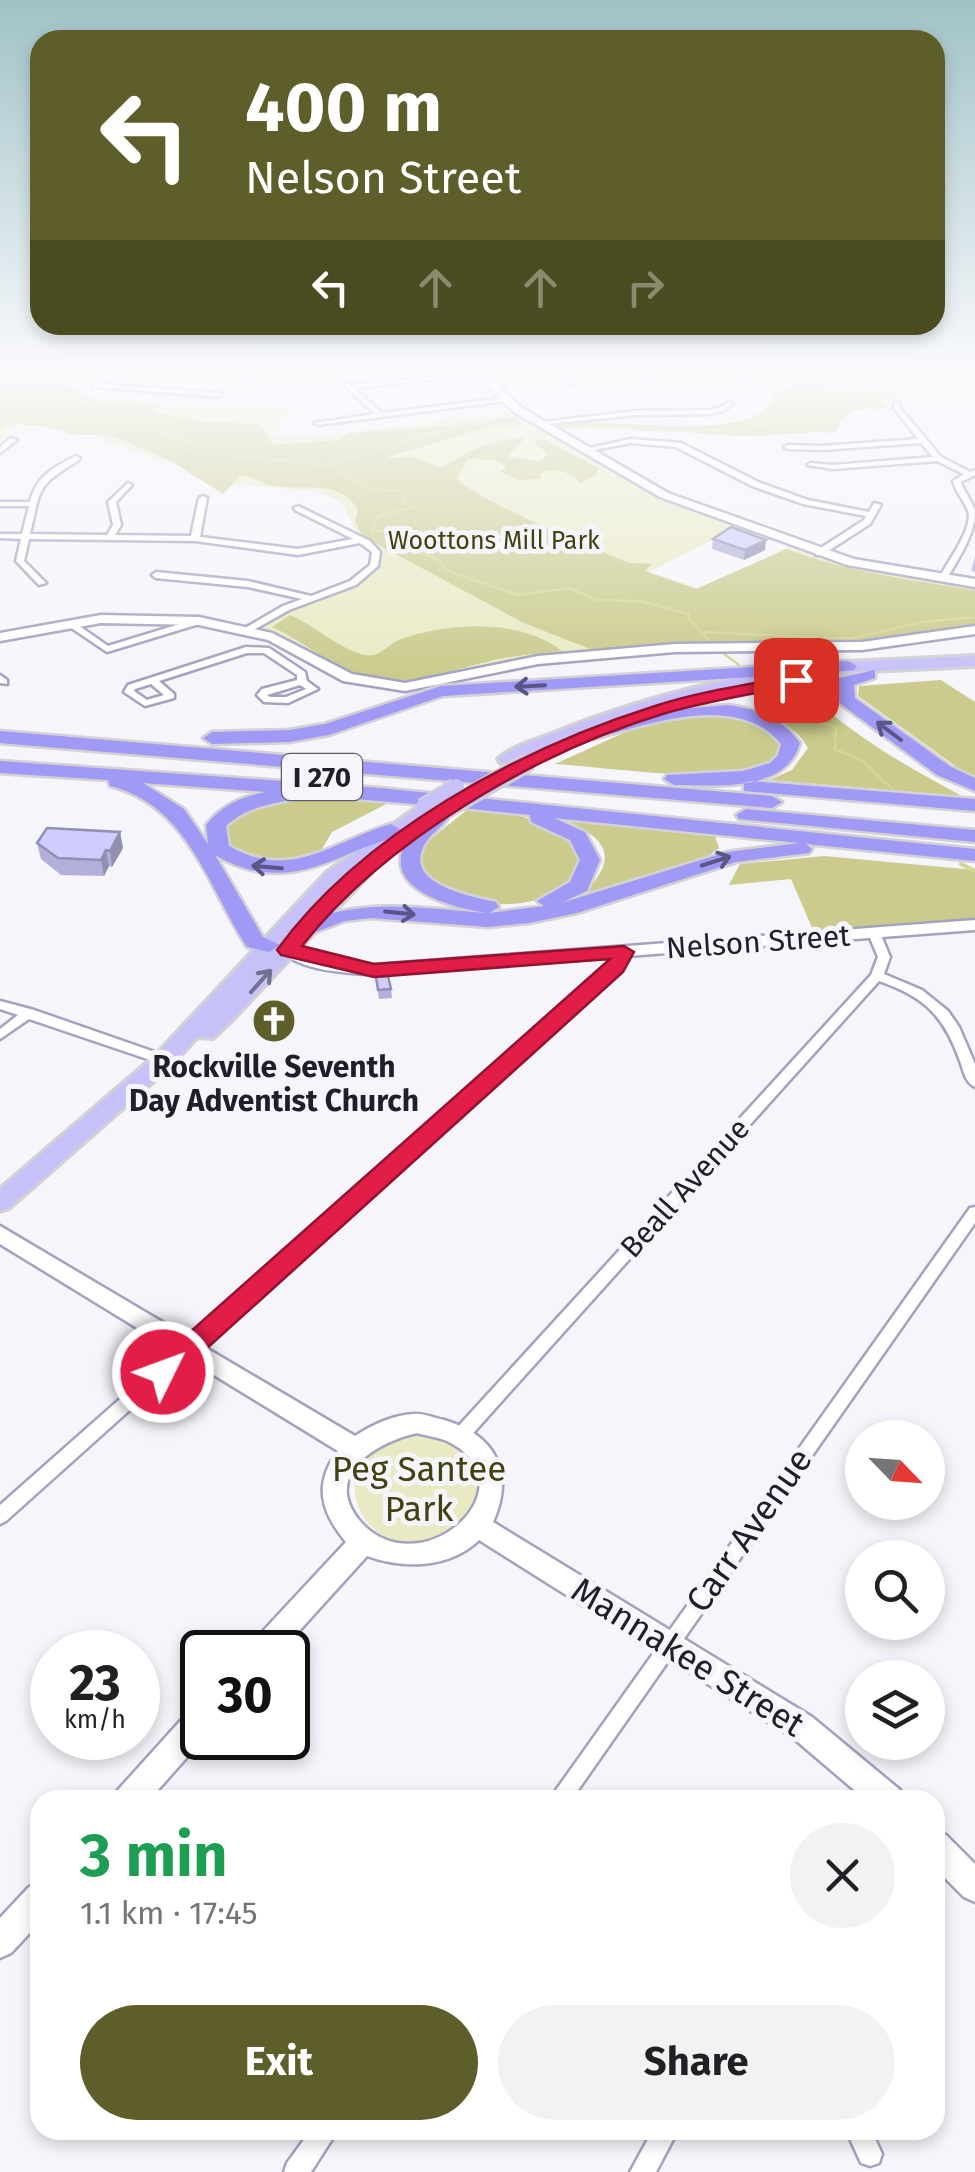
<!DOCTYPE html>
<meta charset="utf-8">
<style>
body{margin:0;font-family:"Fira Sans",sans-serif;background:#f2f2f2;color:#202124;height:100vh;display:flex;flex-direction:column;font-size:38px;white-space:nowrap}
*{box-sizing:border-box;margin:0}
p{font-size:32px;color:#757577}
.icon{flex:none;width:55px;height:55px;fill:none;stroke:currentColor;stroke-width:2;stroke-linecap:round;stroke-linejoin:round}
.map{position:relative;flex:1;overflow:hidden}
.drawer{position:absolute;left:30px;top:1790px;width:915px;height:350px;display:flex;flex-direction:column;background:#fff;border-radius:30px;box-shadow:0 5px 15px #0003}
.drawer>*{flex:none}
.guide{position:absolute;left:30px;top:30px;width:915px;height:305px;border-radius:30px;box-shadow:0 5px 15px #0003;background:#5e5e2b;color:#fff;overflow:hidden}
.needle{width:65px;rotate:115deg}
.tools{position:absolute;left:845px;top:1420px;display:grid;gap:20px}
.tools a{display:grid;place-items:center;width:100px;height:100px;border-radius:50%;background:#fff;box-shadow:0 5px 15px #0003;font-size:50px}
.speed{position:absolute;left:30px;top:1630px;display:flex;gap:20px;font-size:50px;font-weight:700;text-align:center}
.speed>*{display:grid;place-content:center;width:130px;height:130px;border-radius:50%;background:#fff;box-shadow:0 5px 15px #0003;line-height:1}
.speed small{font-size:25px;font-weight:400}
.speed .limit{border:5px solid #111;border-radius:15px;background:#fff;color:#111}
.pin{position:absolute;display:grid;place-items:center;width:85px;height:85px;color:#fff;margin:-42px;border-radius:20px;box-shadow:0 5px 15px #0006}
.me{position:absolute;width:110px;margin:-55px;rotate:48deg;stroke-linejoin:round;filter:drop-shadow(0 0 8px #0008)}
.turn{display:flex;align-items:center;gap:35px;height:210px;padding:0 50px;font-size:45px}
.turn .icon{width:130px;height:130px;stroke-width:2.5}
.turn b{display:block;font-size:70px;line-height:85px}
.lanes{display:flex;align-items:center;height:95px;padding:0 50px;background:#0003;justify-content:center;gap:50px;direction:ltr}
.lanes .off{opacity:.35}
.round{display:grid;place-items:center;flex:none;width:105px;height:105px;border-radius:52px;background:#f2f2f2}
.overview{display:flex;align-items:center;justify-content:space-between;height:170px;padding:0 50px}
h1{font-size:60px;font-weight:700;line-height:75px;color:#1e9e55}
.cta{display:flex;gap:20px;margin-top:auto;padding:20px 50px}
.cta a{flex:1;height:115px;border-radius:60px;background:#5e5e2b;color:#fff;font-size:40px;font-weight:700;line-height:115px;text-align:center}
.cta a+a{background:#f2f2f2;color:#202124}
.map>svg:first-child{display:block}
.green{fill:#e9eac3}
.forest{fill:#cacb8c}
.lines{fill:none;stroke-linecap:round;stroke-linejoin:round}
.stream-far1{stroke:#d5d696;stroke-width:2.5}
.stream{stroke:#d5d696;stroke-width:4}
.street-casing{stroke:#a3a2bf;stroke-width:5}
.secondary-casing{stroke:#a3a2bf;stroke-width:5}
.primary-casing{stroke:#d2d2d4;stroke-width:6}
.highway-casing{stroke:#d2d2d4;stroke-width:5}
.street{fill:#fff;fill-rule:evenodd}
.secondary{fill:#fff;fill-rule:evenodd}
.primary{fill:#c6c2f9;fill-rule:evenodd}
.highway{fill:#a099f5;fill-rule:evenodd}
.primary-bridge-casing{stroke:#d2d2d4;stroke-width:20;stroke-linecap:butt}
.primary-bridge{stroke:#c6c2f9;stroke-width:16}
.wall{fill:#b2b0da}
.shaded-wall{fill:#9190b1}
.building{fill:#cfcdfd;stroke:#9190b1;stroke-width:2.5}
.oneway{stroke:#595585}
.oneway2{stroke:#727091}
.route{fill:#e11d48;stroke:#92132f;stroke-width:2.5}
.labels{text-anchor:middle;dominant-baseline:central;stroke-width:10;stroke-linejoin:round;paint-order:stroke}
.far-park-label{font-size:25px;fill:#424110;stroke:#f5f5fb}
.shield{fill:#f5f5fb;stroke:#5f5e68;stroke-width:2.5}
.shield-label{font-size:28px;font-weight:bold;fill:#1f1e29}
.street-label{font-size:30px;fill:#1f1e29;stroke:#f5f5fb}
.poi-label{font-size:30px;font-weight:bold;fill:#1f1e29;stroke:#f5f5fb}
.near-park-label{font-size:35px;fill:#424110;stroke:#f5f5fb}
.near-street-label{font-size:35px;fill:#1f1e29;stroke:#f5f5fb}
</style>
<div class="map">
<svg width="975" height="2172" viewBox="0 0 975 2172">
<rect width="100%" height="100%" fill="#f5f5fb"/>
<path class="green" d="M0 371H81L56 390C127 402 186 408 259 402L263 410 293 407 273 436 302 438 509 411 651 494 737 528 649 572 706 591 787 547 846 566 975 588V625L861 641 696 642 540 654 426 679 354 673 324 656 314 659 248 630 286 608 369 572 376 552 360 540 342 502 317 491 234 484 109 443 82 427 21 422 5 430 9 435 0 438Z
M868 371H975V406L911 405 904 391 913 390 907 383 878 384Z
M422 1434 447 1438 480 1467 484 1499C475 1509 465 1528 453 1534 360 1583 303 1443 422 1434Z"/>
<path class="forest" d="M0 371H56L60 385 82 388 79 393 101 401 162 405 155 412 203 422 259 424 273 445 337 440 349 433 439 427 513 417 522 423 520 427 485 428 385 458 413 457 442 468C465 453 495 437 525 438L507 457 540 461 548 454 533 442 543 439 599 468 596 475 580 483C572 472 554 467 541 473L540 479 518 480 500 471 507 467 494 460 468 459 457 478C472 499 598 550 629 563L651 564 645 571 696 589 787 549C848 572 911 580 975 590V625L854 642H696L593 650 524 623 379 545 361 533 355 522 358 510C339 476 300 493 270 485 258 482 254 476 240 476L223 494 171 461 110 435H76L41 426 12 424 0 429Z
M805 371H961L968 378 930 382 865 373 826 384 823 391H894L897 397 881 401 887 409C857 409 849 404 835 433 803 430 774 437 742 436 683 435 620 420 562 430L554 426C595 411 768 452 774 392L791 386Z
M290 615C314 625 339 649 365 655 380 658 387 645 399 640 448 622 519 618 562 651 537 654 511 655 486 662 440 673 407 689 359 675 334 668 300 639 272 627Z
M941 680 975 702V776L958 768 858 696 859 686Z
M797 688C813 691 816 701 828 711 869 745 915 771 962 796L769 780 792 770 808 748C793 720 768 723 754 695Z
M712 715 764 724 785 748C779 755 772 765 763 769 724 784 602 767 555 764L639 726Z
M315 796 390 802 332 832 322 849 327 856 278 865 234 850 226 844 223 828C237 804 290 797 315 796Z
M472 806C510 815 562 818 580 858 564 922 450 915 422 864L424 844Z
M556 816 708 834 715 836 719 848 708 856 582 895C625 854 602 835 556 816Z
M824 856 975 870V925L816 937 791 879 729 885 740 864Z"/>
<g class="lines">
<path class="stream-far1" d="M2 371 15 380 86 400 76 407 81 409 149 414 158 422 153 429 190 441 183 447 187 451 330 465 369 489 400 491 405 495 402 501 414 507 378 516 372 531 415 532 431 537 433 541 420 552 440 561 445 570 518 595 570 588 596 600 640 601 689 614 688 618 708 639
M885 371 895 379 975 374
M565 425C643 427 733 444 806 411L801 401 809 396 808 384 814 379 828 381 842 376 837 373 842 371
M333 463 470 422 487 426 516 423
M705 632 848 639 923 622 975 617
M723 653 739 665
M762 692C777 701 797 698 806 706L808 719 836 727 835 749 863 761 893 790"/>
<path class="stream" d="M961 864 975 871"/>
<defs>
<path id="street" d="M109 371H117L101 384 220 393 223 395 220 397 93 387V385Z
M243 371H250L257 380 252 381Z
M556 371H564L577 383 572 384Z
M654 371H660L654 380 651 378Z
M728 371H736L744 377 739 378Z
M481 372 479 375 355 388 382 413 505 398 507 401 318 425 314 423 375 414 345 386V384L351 385Z
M730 401 733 403 725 410 710 414 636 415 538 425 534 423 636 411 710 410 721 407Z
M895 402H899L900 408 941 457 970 472 975 470V475L961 482C964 493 973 501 975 512 975 535 957 561 946 580L939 578C947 563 974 527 968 511 964 500 956 493 953 481L964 474 937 461 833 469 807 465 811 463 833 465 933 457 921 443 822 450 788 449 784 447 788 445 822 446 918 439 894 408Z
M10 438 17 440 0 453V447Z
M631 439 681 443 758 482 808 500 869 512 874 503 881 505 870 524 822 555H816V551L864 520 866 516 803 504 752 486 676 447 631 443 584 452 580 450Z
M76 456 80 458 79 460C36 487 41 486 30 534L107 535 113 525 108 502 128 483 132 485 116 502 121 525 115 535 191 536 199 498 203 496 207 498 200 537 298 549 353 539 295 510 294 508 298 506 370 541 380 552 378 566 356 585 289 610 248 633 243 630 245 628 283 606 302 599 248 587 156 578 152 575 156 572 248 581 311 596 350 581 370 565 372 552 360 543 298 555 195 541 29 539 24 561 46 583 39 585 16 561 21 539 0 538V534H22L29 506H0V502H30C36 476 54 467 76 456Z
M199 618 202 619V623L107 652 64 623 72 621 108 646Z
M246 647 269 648 305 672 307 681 318 689 288 703 264 702 257 695 262 689 297 680V675L264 653H247L159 681 174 694V698L145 706 124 692 128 685ZM151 684 164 695 147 700 134 691 135 689ZM300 685 306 689 286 697H270L267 695Z
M0 675 7 680V684L0 683Z
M874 929 880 933 890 957 884 974 922 990 948 1011 959 1027 975 1064V1087C965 1082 964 1072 960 1061 944 1016 925 997 879 981L467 1440 461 1442 455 1440 452 1435 455 1430 871 975 878 957 868 933Z
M624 948 630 952 619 971 6 1521 0 1524V1505L610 966 620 949Z
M0 1001 34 1010 169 1057 171 1060 169 1063H159L29 1019 0 1039V1029L18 1015 0 1009Z
M975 1207V1223L571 1800H549L970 1208Z
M311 2130H338L311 2172H284L287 2163Z
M653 2130H678L656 2172H630Z
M846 2130H871L882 2154 879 2163 870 2166 861 2163Z"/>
<path id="secondary" d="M472 371H483L522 408 668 493 854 559 975 579V587L847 565 660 497 514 412Z
M101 615 199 617 272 633 352 674 405 683 538 656 675 644 862 642 975 626V634L862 650 675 652 538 664 405 691 343 681 268 640 199 625 101 623 0 641V633Z
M975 920V930L374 975C343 972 303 972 279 950L288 945 322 958 374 965Z
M0 1226 355 1436C372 1425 393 1415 414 1414 423 1413 434 1418 444 1420 496 1435 515 1473 493 1522L812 1717 900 1790 904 1800H866L792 1737 479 1540C449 1569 403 1569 367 1556L280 1652H248L252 1643 346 1542C321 1512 313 1484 338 1451L0 1244ZM417 1433C426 1436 438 1437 447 1441 537 1485 419 1591 359 1520 322 1474 377 1442 417 1433Z
M202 1704 204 1738 149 1800H114L118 1790 192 1708Z
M935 1831 946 1835 975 1864V1902L964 1897 935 1868Z
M40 1882V1922L11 1953 0 1958V1918L29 1887Z"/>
<path id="primary" d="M975 656V666L826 673 818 668 826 663Z
M794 667 802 672 800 675 653 708 513 763H501L498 759C513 746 536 740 554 733 632 701 712 681 794 667Z
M423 803 429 804V812L364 862 376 867 234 1018 213 1038 197 1037 172 1065 9 1208 0 1211V1189L156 1055 326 873Z"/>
<path id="highway" d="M848 661 857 666 854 670 820 673 837 685 839 678 875 670V678L854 685 855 698 951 767 975 778V791L937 775 800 674 443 696 329 735 289 742 212 744 203 738 212 732 289 730 325 724 441 686Z
M728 705C760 710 780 717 800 743 786 793 716 785 674 785L664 779 667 775 743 771 770 763 778 755 781 744C737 691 649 724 593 739L584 733 586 729 669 710Z
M0 731 772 796 782 802 772 808 0 743Z
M0 761 380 788 975 849V861L806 844 812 849 809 853 736 862 577 913 529 923 488 927 370 918 345 921 305 936 294 929 297 924C367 897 415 908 487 913 454 908 380 890 406 842 414 828 427 817 438 806L296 794 294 799C267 805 247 807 226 826L229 846C289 880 326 846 384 826L391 824 401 830C391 840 372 844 358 850 307 873 266 885 215 855L263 937 280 945 269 952 247 947C208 887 188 805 110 786L108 780 0 773ZM143 783 266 792C241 797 222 805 206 825L208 844 184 809ZM453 807 530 815 531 822 570 840 580 860 570 882 537 901 544 906 489 913 499 907 496 902C468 896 395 882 429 838 438 828 451 819 453 807ZM554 818 799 843 727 852 561 903 587 891 600 860 585 832Z
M751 781 975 799V811L744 791V783Z
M746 809 975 830V842L739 819 736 815Z"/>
</defs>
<use href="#street" class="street-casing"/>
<use href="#secondary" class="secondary-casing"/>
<use href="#primary" class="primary-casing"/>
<use href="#highway" class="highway-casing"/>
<use href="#street" class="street"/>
<use href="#secondary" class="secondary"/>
<use href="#primary" class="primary"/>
<use href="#highway" class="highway"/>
<defs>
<path id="primary-bridge" d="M423 808 456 787
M445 810 530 761"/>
</defs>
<use href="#primary-bridge" class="primary-bridge-casing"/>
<use href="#primary-bridge" class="primary-bridge"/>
</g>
<path class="wall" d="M713 539 765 550 744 560 712 549Z
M975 556V572L971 571Z
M120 832 123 848 112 867 109 866 104 876 61 875 41 859 37 843Z
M376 977 391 989 392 998 379 999Z"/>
<path class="shaded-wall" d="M766 540 765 550 744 560 745 550Z
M120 832 123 848 112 867 110 851Z
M106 850 109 866 104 876 101 860Z"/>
<path class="building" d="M731 527 766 540 745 550 713 539Z
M47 828 120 832 110 851 106 850 101 860 58 858 37 843Z
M388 976 391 989 378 990 376 977Z"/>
<defs><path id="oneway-shaft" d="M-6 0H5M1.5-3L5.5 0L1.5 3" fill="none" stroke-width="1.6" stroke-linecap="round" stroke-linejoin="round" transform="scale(2.5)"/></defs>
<g class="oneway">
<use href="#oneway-shaft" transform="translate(530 686) rotate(177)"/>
<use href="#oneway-shaft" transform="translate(889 731) rotate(-143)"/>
<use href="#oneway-shaft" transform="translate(716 861) rotate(-18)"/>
<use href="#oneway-shaft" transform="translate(267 867) rotate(-175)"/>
<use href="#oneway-shaft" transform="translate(400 913) rotate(6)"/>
</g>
<use class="oneway2" href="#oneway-shaft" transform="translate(261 981) rotate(-48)"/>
<linearGradient id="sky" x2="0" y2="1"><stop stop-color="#a0c2c7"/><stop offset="0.55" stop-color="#fafafd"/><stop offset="1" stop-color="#fafafd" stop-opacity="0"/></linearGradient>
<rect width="975" height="675" fill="url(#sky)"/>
<path class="route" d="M796 675 804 680 801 683C757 694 710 700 666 713 538 751 385 840 302 946L374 964 624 946 634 952 623 972 173 1379 163 1382 154 1379 150 1372 154 1364 610 959 374 977 281 955 277 950C362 833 519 749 655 706 700 691 749 685 796 675Z"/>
<defs>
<symbol id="church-disc" viewBox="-11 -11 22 22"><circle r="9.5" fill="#5e5e2b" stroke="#f5f5fb"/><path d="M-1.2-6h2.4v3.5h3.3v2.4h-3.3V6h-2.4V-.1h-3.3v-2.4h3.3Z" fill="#fff"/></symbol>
</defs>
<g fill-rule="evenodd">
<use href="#church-disc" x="249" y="996" width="50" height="50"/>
</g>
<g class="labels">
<g class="far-park-label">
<text x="494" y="541">Woottons Mill Park</text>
</g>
<rect class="shield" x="282" y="754" width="80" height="46" rx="8"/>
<g class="shield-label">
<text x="322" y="777">I 270</text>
</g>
<g class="street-label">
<text transform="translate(758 942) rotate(-4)">Nelson Street</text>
<text transform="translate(685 1188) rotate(-48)">Beall Avenue</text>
</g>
<g class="poi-label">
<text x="274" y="1067">Rockville Seventh<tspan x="274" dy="34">Day Adventist Church</tspan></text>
</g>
<g class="near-park-label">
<text x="419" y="1469">Peg Santee<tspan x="419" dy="40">Park</tspan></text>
</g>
<g class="near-street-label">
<text transform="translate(749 1530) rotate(-55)">Carr Avenue</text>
<text transform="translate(688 1657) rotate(32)">Mannakee Street</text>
</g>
</g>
</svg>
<div class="tools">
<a><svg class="needle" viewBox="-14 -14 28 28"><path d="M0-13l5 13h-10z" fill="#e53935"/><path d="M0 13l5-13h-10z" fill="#757577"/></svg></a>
<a><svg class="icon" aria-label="search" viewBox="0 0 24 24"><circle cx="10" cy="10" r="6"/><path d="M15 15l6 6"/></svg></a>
<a><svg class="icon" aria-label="layers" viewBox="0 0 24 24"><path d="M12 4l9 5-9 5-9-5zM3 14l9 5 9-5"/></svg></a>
</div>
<div class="speed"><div>23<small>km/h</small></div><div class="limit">30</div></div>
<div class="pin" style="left:796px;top:680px;background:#d93025"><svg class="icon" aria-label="arrive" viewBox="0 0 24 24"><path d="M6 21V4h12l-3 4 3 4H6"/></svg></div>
<svg class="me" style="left:163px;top:1372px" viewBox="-20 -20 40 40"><circle r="17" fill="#e11d48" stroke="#fff" stroke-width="3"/><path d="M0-11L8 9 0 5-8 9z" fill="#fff"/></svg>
<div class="guide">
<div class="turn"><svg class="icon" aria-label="left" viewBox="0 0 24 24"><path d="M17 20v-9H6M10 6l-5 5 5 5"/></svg><div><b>400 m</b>Nelson Street</div></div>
<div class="lanes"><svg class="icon" aria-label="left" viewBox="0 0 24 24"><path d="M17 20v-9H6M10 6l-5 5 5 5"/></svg><svg class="icon off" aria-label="ahead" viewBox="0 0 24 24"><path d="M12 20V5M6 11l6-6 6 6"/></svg><svg class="icon off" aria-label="ahead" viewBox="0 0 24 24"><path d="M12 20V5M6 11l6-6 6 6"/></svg><svg class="icon off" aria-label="right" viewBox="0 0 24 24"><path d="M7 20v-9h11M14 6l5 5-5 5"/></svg></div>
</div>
<section class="drawer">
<div class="overview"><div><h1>3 min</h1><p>1.1 km · 17:45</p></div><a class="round"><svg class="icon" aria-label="close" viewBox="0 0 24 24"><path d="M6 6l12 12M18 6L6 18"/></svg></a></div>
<div class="cta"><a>Exit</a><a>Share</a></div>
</section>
</div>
